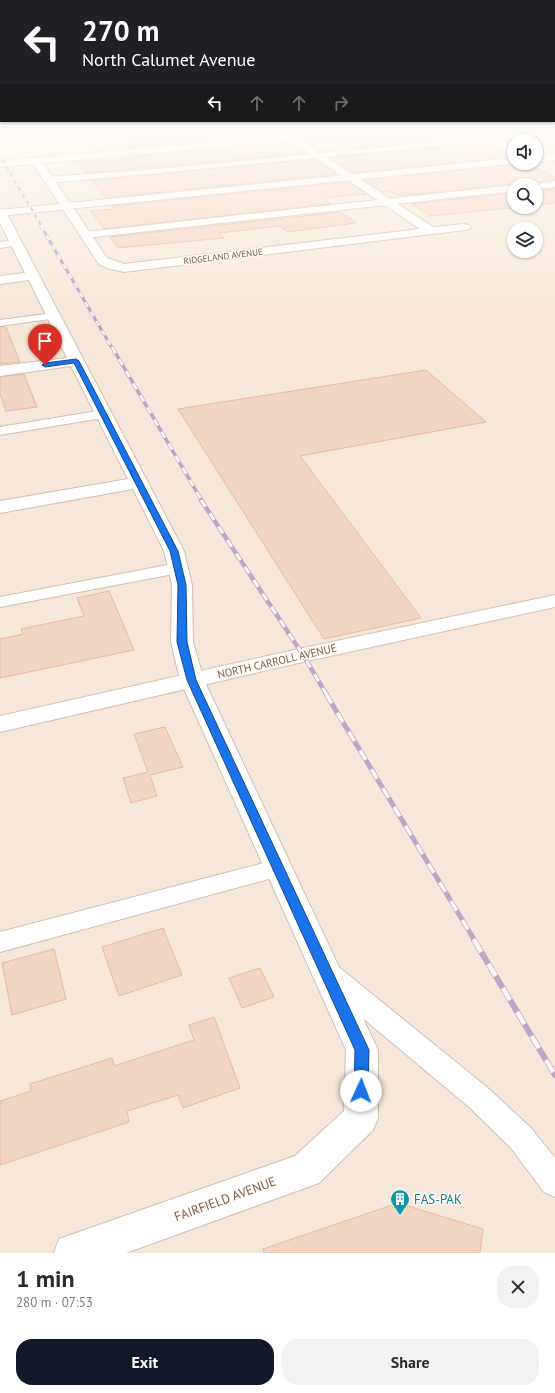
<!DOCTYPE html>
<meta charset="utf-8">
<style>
body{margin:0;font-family:"PT Sans",sans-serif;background:#f2f2f3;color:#2b2b33;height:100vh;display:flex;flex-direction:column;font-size:15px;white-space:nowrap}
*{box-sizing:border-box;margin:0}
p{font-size:13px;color:#7c7c81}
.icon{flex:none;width:22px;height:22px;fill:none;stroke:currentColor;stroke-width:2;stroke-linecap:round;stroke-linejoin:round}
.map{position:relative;height:1253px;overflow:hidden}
.details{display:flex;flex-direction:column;background:#fff;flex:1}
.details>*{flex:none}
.top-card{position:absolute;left:0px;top:0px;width:555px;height:122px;box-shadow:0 1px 3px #0004;background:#202124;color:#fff;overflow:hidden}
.controls{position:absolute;left:507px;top:134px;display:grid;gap:8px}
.controls a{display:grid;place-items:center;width:36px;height:36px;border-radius:50%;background:#fff;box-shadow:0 1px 3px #0004;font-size:20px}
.pin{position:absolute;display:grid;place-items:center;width:34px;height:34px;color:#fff;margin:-41px -17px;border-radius:50% 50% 50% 0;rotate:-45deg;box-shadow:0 0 4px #0007}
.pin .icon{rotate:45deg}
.me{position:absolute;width:44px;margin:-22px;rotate:2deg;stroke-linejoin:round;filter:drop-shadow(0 0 3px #0008)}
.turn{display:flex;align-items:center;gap:14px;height:84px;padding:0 16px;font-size:18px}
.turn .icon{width:52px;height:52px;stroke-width:2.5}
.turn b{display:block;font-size:28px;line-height:34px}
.lanes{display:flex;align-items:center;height:38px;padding:0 16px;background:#0003;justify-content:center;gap:20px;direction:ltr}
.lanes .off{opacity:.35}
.round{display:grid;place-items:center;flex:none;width:42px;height:42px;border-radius:16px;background:#f2f2f3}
.overview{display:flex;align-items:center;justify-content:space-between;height:68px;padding:0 16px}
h1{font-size:24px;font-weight:700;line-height:30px}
.button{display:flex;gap:8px;margin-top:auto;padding:8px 16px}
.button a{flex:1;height:46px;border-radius:16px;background:#111827;color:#fff;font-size:16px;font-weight:700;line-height:46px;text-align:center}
.button a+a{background:#f2f2f3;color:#2b2b33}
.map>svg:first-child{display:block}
.residential{fill:#f5e8da;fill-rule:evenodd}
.building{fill:#f3d5c3;stroke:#e6bba3}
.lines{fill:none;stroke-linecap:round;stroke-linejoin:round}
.lane-casing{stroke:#d1beb0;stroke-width:2}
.street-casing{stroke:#d1beb0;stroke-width:2}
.secondary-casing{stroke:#d6c0b0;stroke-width:2}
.lane{fill:#fff;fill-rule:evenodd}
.street{fill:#fff;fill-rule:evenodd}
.secondary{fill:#fff;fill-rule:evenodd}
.rail-far5-casing{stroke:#b9a8c9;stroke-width:2}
.rail-far4-casing{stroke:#b9a8c9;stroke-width:3}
.rail-far3-casing{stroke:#b9a8c9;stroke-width:3.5}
.rail-far2-casing{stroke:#b9a8c9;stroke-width:4.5}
.rail-far1-casing{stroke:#b9a8c9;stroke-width:5}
.rail-casing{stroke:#b9a8c9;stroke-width:6}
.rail-far5{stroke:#fffaf3;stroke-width:1.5;stroke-dasharray:4;stroke-linecap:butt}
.rail-far4{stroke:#fffaf3;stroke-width:2;stroke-dasharray:5.5;stroke-linecap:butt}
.rail-far3{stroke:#fffaf3;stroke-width:2.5;stroke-dasharray:7;stroke-linecap:butt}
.rail-far2{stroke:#fffaf3;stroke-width:3;stroke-dasharray:8;stroke-linecap:butt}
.rail-far1{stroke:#fffaf3;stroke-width:3.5;stroke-dasharray:11;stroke-linecap:butt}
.rail{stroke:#fffaf3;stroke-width:4.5;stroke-dasharray:14;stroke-linecap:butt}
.route{fill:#1a73e8;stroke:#114b97}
.labels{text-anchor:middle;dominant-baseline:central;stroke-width:3;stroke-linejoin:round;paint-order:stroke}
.far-street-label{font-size:9px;fill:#7a5c4d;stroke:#fffaf3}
.street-label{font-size:11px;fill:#7a5c4d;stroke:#fffaf3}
.near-street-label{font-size:13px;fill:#7a5c4d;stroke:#fffaf3}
.near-culture-label{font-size:13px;fill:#0d838f;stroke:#fffaf3;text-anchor:start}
</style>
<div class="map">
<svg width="555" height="1253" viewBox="0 0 555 1253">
<rect width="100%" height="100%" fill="#fdf6ec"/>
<path class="residential" d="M0 132H555V1253H0ZM514 141H536V163H514ZM514 185H536V207H514ZM514 229H536V251H514Z"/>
<path class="building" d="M142 132H207L215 140 128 148 124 142H126L124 140H130L129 138 146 136Z
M219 132H249L256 137 229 139Z
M430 132H462L472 137 321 152 304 141 349 137 352 139Z
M290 142 306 153 86 173 78 163 135 158 134 156Z
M485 143 513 157 353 173 330 158Z
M315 159 337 174 106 198 92 181Z
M519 163H526L555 177V180L531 185H516L514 184 399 196 391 191 383 192 364 180 518 164Z
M348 182 366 194 324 198 331 204 104 229 91 211 114 209 112 206Z
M555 189V203L536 205V190Z
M514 193V207H521L431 216 411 204Z
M341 212 356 223 288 232 280 226 219 233 224 238 118 248 110 237Z
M0 327H6L20 362 0 364Z
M426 370 486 422 300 456 421 618 324 639 178 409Z
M24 374 37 407 6 411 0 394V377Z
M109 591 134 650 0 678V639L23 634 21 629 84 616 77 598Z
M165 727 183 767 150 775 157 796 131 803 123 778 148 772 134 734Z
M163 928 182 975 119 996 102 947Z
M54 949 66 999 12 1015 2 963Z
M260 968 274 997 242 1008 229 978Z
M214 1017 240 1088 183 1108 178 1095 127 1111 129 1122 0 1165V1101L31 1091 30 1084 112 1058 114 1066 194 1040 189 1025Z
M398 1203 483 1229 480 1253H264L263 1249Z"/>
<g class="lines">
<defs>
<path id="lane" d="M103 132H133L129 134 0 143V139H2Z
M537 132 541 134 540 136 169 172 49 183 45 180 49 177 169 168Z
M555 181V187L536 189V185H532Z
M514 185V191L86 238 81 235 86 232Z
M15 240 20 243 18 245 0 248V242Z
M53 313 57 314 59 316 57 318 0 326V320Z
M103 410 108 411 110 414 108 417 0 435V427Z
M178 563 184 564 186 568 184 572 0 607V597Z
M279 859 287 862 291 868 287 874 0 952V932Z
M331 965 340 968 489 1089 531 1128 555 1158V1197L544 1192 511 1148 469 1107 322 984 318 976 322 968Z"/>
<path id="street" d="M208 132H217L231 143 229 145H223Z
M0 134 3 135 7 141 5 143H0Z
M291 134 433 227 465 224 469 225 471 227 469 229 465 230 124 272 107 268 99 264 31 161 32 159H40L107 258 124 264 420 229 288 139 286 137 288 135Z
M0 209 4 210 6 212 184 551 192 585 193 642 204 680 378 1050V1118L373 1130 319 1183 126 1253H54L59 1239 73 1234 295 1156 344 1111 346 1050 180 680 171 642 172 585 164 551 133 489 0 513V501L128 479 71 366 0 376V366L67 358 29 280 0 284V276L25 273 0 223Z"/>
<path id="secondary" d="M327 132H358L353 135 0 167V161Z
M529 132H539L555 140V147L530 134Z
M555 154V160L536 162V156Z
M514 158V163H518L0 216V210Z
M555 595V607L303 662 0 732V716L303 648Z"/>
</defs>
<use href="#lane" class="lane-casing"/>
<use href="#street" class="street-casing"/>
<use href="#secondary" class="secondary-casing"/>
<use href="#lane" class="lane"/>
<use href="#street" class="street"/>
<use href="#secondary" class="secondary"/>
<defs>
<path id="rail-far5" d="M0 156 42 227"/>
<path id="rail-far4" d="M41 226 112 348"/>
<path id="rail-far3" d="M112 347 202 501"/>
<path id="rail-far2" d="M201 500 303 655 327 695"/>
<path id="rail-far1" d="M326 694 475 941"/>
<path id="rail" d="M474 940 555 1075"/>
</defs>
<use href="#rail-far5" class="rail-far5-casing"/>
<use href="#rail-far4" class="rail-far4-casing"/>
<use href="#rail-far3" class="rail-far3-casing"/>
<use href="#rail-far2" class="rail-far2-casing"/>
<use href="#rail-far1" class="rail-far1-casing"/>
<use href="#rail" class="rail-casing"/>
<use href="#rail-far5" class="rail-far5"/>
<use href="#rail-far4" class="rail-far4"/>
<use href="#rail-far3" class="rail-far3"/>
<use href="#rail-far2" class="rail-far2"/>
<use href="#rail-far1" class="rail-far1"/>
<use href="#rail" class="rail"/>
</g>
<linearGradient id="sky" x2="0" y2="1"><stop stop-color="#97c7e8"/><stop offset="0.43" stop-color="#fefbf6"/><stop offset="1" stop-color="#fefbf6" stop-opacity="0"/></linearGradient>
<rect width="555" height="307" fill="url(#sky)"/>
<path class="route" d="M76 359 79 361 178 551 186 585 187 642 196 680 369 1050 368 1091 366 1096 361 1098 356 1096 354 1091 355 1050 187 680 177 642 178 585 170 551 74 363 45 367 42 365 45 363Z"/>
<defs>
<symbol id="building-pin" viewBox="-11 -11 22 30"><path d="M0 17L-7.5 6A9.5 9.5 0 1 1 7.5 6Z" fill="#0f9aa8" stroke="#fffaf3"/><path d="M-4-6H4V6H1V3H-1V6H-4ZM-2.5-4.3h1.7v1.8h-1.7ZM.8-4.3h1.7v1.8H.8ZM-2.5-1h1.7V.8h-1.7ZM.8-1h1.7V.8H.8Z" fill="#fff"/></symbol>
</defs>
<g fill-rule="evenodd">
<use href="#building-pin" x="389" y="1188" width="22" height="30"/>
</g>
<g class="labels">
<g class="far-street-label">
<text transform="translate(223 256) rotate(-7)">RIDGELAND AVENUE</text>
</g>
<g class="street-label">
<text transform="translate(277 661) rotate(-13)">NORTH CARROLL AVENUE</text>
</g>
<g class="near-street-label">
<text transform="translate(225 1199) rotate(-20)">FAIRFIELD AVENUE</text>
</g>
<g class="near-culture-label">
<text x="414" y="1199">FAS-PAK</text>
</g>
</g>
</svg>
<div class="controls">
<a><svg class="icon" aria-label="sound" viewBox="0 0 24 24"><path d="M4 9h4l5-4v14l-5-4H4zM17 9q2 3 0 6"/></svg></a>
<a><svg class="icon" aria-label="search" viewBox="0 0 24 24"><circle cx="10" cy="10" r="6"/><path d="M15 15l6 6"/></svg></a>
<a><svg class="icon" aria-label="layers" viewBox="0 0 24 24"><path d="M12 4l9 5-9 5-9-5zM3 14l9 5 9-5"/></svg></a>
</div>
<div class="pin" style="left:45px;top:365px;background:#d93025"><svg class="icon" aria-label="arrive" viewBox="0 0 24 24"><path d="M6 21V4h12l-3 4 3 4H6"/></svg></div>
<svg class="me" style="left:361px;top:1091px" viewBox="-20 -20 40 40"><circle r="19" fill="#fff"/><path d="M0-13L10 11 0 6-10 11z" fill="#1a73e8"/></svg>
<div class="top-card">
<div class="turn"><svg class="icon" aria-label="left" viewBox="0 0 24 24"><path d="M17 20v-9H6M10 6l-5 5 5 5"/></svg><div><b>270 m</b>North Calumet Avenue</div></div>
<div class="lanes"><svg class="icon" aria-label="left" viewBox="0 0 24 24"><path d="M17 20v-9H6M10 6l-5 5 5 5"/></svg><svg class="icon off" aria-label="ahead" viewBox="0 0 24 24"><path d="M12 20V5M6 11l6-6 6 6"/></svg><svg class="icon off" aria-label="ahead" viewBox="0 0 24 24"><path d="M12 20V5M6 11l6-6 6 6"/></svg><svg class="icon off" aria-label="right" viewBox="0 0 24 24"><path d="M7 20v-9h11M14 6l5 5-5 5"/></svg></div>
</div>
</div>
<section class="details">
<div class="overview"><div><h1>1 min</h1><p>280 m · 07:53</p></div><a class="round"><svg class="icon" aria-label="close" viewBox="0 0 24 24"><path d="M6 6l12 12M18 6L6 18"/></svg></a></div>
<div class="button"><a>Exit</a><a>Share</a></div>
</section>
